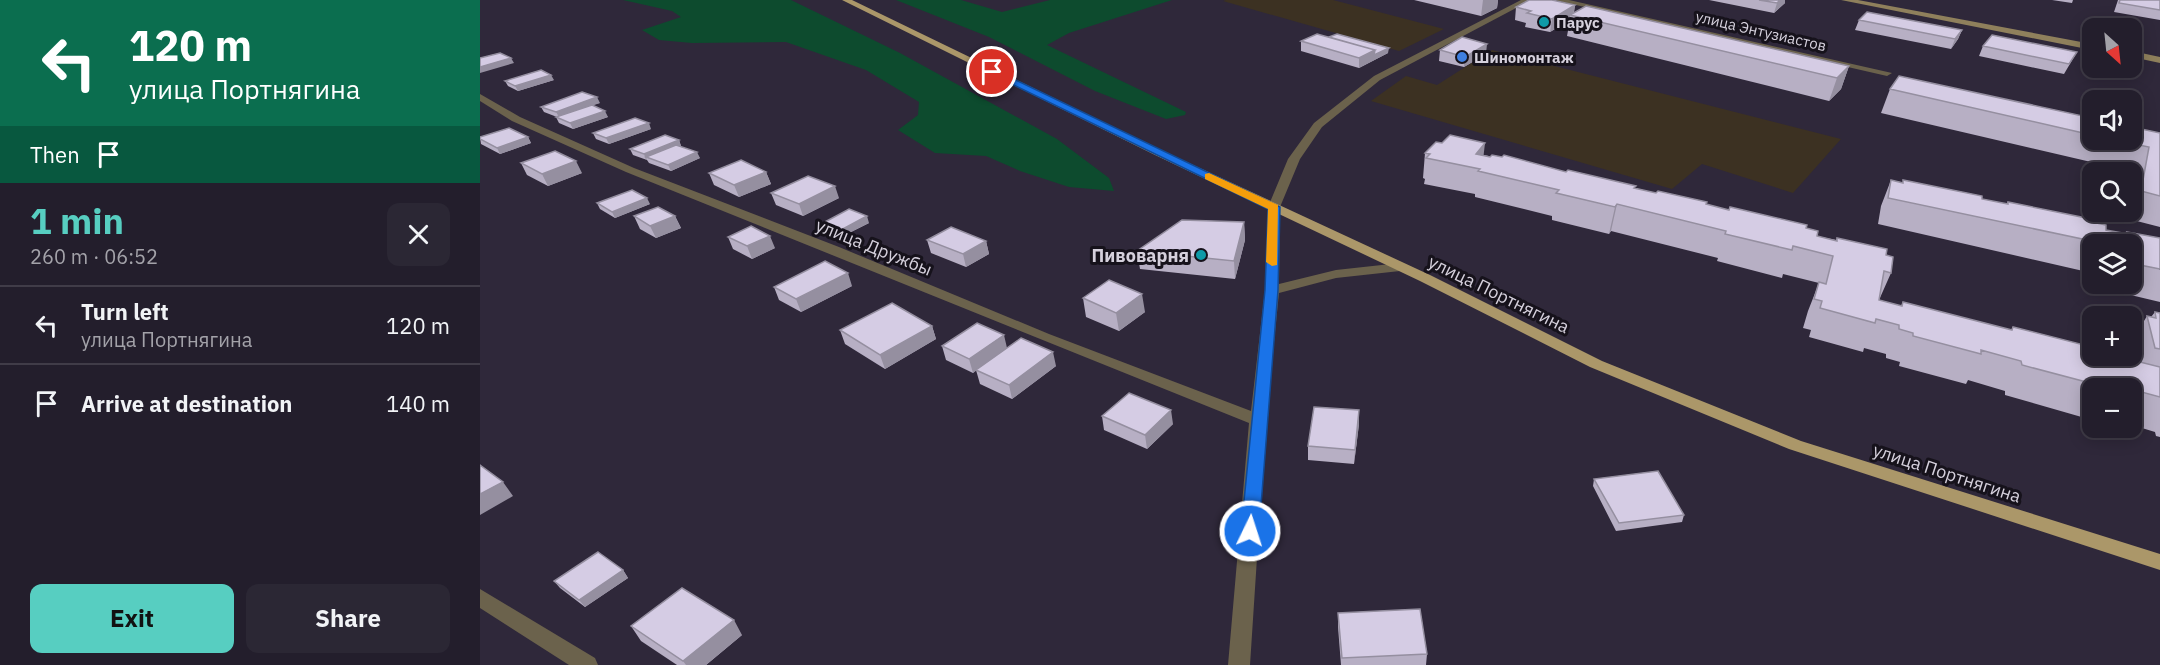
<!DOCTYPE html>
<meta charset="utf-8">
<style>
body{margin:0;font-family:"IBM Plex Sans",sans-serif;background:#2b2734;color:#f1f3f6;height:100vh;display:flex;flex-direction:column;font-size:22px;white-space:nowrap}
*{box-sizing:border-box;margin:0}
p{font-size:20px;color:#a3a2a9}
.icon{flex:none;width:33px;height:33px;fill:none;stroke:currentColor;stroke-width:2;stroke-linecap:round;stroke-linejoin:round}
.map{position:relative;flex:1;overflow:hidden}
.details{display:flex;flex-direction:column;background:#231e2c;width:480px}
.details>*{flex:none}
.top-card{background:#0b6e4f;color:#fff;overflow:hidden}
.needle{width:39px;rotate:153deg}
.buttons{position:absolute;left:1602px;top:18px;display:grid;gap:12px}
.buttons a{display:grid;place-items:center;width:60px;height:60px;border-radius:12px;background:#231e2c;box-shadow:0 3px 15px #0003,0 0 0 2px #403c48;font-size:30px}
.pin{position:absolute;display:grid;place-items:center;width:51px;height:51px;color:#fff;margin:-26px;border:3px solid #fff;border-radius:50%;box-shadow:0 2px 6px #0007}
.me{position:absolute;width:66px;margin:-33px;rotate:4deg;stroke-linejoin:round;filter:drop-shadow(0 0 4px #0008)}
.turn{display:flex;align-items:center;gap:21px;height:126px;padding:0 30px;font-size:27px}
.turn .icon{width:78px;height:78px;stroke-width:2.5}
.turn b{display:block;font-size:42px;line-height:51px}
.then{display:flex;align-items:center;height:57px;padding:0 30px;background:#0003;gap:12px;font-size:22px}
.round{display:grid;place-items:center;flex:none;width:63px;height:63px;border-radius:12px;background:#2b2734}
.head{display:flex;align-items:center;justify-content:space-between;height:102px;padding:0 30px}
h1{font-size:36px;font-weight:700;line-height:45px;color:#57cec1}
.action{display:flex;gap:12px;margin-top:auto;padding:12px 30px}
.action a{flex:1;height:69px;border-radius:12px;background:#57cec1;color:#111;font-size:24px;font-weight:700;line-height:69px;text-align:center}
.action a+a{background:#2b2734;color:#f1f3f6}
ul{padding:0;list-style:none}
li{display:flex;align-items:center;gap:18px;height:78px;padding:0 30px;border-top:2px solid #403c48}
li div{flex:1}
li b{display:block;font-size:22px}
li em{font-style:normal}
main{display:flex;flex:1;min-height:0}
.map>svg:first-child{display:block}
.industrial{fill:#3c3122}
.green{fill:#0d4b2e}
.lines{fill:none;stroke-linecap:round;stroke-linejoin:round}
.street{fill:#6b624c;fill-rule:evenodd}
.secondary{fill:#8f805c;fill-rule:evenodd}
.primary{fill:#ab9769;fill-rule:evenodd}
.wall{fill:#b7afc4}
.shaded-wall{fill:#958fa0}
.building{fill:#d5cce4;stroke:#958fa0;stroke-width:1.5}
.route{fill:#1a73e8;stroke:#114b97;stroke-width:1.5}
.slow{fill:#f59e0b}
.culture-dot{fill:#0f9aa8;stroke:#16121b;stroke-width:2}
.shop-dot{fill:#3f7fe0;stroke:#16121b;stroke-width:2}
.labels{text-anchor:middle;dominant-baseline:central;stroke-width:6;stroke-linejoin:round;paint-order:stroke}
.far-poi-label{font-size:15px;font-weight:bold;fill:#d5d0dc;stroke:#16121b;text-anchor:start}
.far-street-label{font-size:15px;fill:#d5d0dc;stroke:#16121b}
.street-label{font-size:18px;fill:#d5d0dc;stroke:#16121b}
.poi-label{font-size:18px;font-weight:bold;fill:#d5d0dc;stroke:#16121b;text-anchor:end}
</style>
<main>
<section class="details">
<div class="top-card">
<div class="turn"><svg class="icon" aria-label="left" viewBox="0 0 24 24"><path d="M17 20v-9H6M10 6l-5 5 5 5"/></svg><div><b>120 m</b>улица Портнягина</div></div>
<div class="then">Then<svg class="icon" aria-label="arrive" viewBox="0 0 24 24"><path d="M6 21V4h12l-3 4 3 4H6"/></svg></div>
</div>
<div class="head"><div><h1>1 min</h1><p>260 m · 06:52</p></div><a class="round"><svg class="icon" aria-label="close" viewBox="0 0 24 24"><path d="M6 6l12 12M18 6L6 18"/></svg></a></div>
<ul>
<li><svg class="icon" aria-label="left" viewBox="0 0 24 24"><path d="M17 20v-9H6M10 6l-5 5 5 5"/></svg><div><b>Turn left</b><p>улица Портнягина</p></div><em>120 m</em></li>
<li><svg class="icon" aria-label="arrive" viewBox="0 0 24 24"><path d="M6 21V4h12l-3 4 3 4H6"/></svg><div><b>Arrive at destination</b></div><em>140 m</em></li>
</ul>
<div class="action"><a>Exit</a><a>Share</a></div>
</section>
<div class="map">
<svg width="1680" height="665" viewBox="0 0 1680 665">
<rect width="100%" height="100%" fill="#2f283a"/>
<path class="industrial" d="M746 0H853L964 29 919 51 743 1Z
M1012 50 1361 139 1313 193 1222 164 1192 189 891 101 926 76 957 85Z"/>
<path class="green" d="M143 0H311L420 53 577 139 629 178 634 191 589 187 540 171 506 156 455 153 418 130 438 115 439 102 386 70 306 42 212 43 179 40 162 30 201 17 192 11Z
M416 0H481L522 12 570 0H692L589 33 567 45 706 112 705 115 686 119 615 91 509 37Z"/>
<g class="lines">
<path class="street" d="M1041 0H1051L900 80 842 127 820 159 800 207 799 284 856 270 920 263 927 267 920 271 856 278 799 293 786 420 770 665H748L769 423 146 172 32 121 0 101V94L40 117 154 168 359 247 569 334 771 411 785 290 788 207 808 159 834 123 894 76Z
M1074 0H1089L1412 73 1407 76Z
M0 589 115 658 118 665H89L0 608Z"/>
<path class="secondary" d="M1361 0H1378L1612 44V50Z
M1652 51 1680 57V63L1652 57Z"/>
<path class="primary" d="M362 0H372L683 151 950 275 1122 361 1321 441 1680 554V570L1309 449 1110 367 940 281 675 155Z"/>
</g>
<path class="wall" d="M934 0H1018L1017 8 1001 16Z
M1229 0H1305V3L1294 13Z
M1572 0H1593L1592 3Z
M1638 0H1680V20L1634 12Z
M1095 5 1094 13 1369 66 1361 89 1349 101 1087 36 1090 20 1070 32 1045 27 1046 23 1035 20 1036 7Z
M1379 20 1482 30 1478 39 1471 49 1375 30Z
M821 41 908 53 879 68 821 51Z
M1503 46 1597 52 1584 74 1499 56Z
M960 50 1006 54 984 67 959 61Z
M74 80 38 91 28 86 25 81Z
M1410 89 1612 118V140H1652L1680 133V227L1645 218 1647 212H1652V187L1654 172 1401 113Z
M120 103 112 105 128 117 93 129 79 123 76 117H77L64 112 61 107Z
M171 129 129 144 116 139 113 133Z
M0 137H48L51 143 20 154 1 144Z
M199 140 201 146H200L220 158 191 171 169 163 167 160 153 155 150 149Z
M945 153 1004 155 1086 172 1326 228 1337 236 1356 240 1357 238 1406 255 1411 273 1399 300 1421 306 1423 302 1531 330 1533 327 1651 360V356H1652V341L1667 316 1671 317 1675 312 1680 313V437L1676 436 1675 432 1652 425V388H1612V420L1525 395V391L1488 380 1486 384 1419 366 1420 362 1406 358V354L1384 348 1383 352 1329 337 1331 330 1323 328 1328 311 1339 283 1303 274 1302 278 1237 261 1238 258 1131 231 1129 234 1072 220V216L995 197V194L944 184 945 179 943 178Z
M41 163 102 173 68 186 47 175Z
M286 172 291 184 259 197 234 185 229 173Z
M1411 180 1526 204 1528 202 1612 222 1626 230 1646 234 1647 232 1680 270V302L1638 292 1636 284H1652V244H1612V273L1398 224 1401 206Z
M291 193 359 198 323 216 296 205Z
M117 203 170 204 135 218 120 209Z
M154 216H195L201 228 176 238 160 229Z
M764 222 765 240 755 279 660 269 657 251Z
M343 223H389L363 236 345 229Z
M248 237 295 248 272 259 253 249Z
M447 240 506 241 509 254 486 267 451 253Z
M372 286 321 312 299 300 294 287Z
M603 298 665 312 639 331 606 317Z
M452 326 456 339 405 369 365 344 360 330Z
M462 346 527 348 576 366 532 399 500 384 496 370 493 373 466 360Z
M622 416 693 424 667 449 624 430Z
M879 424 874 464 828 460V446Z
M1114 479 1204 515 1202 522 1136 531 1113 486Z
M143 570 148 578 105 607 80 588 74 581Z
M858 613 947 654 946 665H861L858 627Z
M151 626 262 635 226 665H197L161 641Z"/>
<path class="shaded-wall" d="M1003 0H1018L1017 8 1001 16Z
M1300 0H1305V3L1294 13 1297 3Z
M1095 5 1093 16 1090 15V20L1070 32 1072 19Z
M1482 30 1478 39 1471 49 1475 39Z
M1007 44 1006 54 984 67 985 57Z
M909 48 908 53 879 68V58L895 50Z
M31 58 34 63 0 73V67Z
M1369 66 1361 89 1349 101 1357 78Z
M71 75 74 80 38 91 35 86Z
M117 97 120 103 79 117 76 112Z
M125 111 128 117 93 129 90 123Z
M169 123 171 129 129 144 126 138Z
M48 137 51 143 20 154 17 148Z
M199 140 201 146 170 159 166 157 167 160H166L164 154Z
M1005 143 1002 169 996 154Z
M217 152 220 158 191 171 188 165Z
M96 161 102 173 68 186 62 174Z
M286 172 291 184 259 197 254 185Z
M355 186 359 198 323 216 319 204Z
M167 198 170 204 135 218 132 212Z
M1137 204 1131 231 1129 234 1135 207Z
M195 216 201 228 176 238 170 226Z
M387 216 389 223 363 236 361 230Z
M764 222 765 240 755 279 754 261Z
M290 236 295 248 272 259 267 246Z
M506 241 509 254 486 267 483 254Z
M368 273 372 286 321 312 316 299Z
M662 294 665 312 639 331 636 313Z
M452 326 456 339 405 369 400 355Z
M524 335 527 348 493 373 489 359Z
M573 352 576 366 532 399 529 385Z
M691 410 693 424 667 449 665 435Z
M879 410V424L874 464 875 450Z
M23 482 33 496 0 515V494Z
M143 570 148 578 105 607 99 600Z
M254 620 262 635 226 665H206L203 661Z"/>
<path class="building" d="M1049 0H1072L1095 5 1072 19 1047 13 1051 11 1036 7Z
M1279 0H1300L1297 3Z
M1640 0H1680V10L1639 3Z
M1106 6 1369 66 1357 78 1090 15Z
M1387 12 1482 30 1475 39 1379 20Z
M837 34 895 50 879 58 821 41Z
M857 34 909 48 894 55 895 50 849 37Z
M1512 35 1597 52 1589 64 1503 46Z
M982 37 1007 44 985 57 960 50Z
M20 53 31 58 0 67V58Z
M61 70 71 75 35 86 25 81Z
M1419 76 1612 118V135L1410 89Z
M102 92 117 97 76 112 61 107Z
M112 105 125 111 90 123 76 117Z
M155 118 169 123 126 138 113 133Z
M1652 127 1680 133V196L1661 191 1669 147 1635 140H1652Z
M29 128 48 137 17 148 0 139V137Z
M185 135 199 140 164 154 150 149Z
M970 135 1005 143 996 154 1010 157 1012 155 1022 157 1024 155 1086 172 1088 170 1156 186 1154 188 1176 193 1178 191 1227 202 1226 204 1249 210 1250 207 1327 225 1326 228 1338 231 1337 236 1357 241V238L1407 249 1406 255 1413 257 1411 273 1404 271 1399 300 1422 306 1423 302 1532 330 1533 327 1612 347V356H1636L1680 367V397L1632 384V388H1629L1542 365 1541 361 1501 350V354L1433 336V333L1419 329V325L1396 319 1395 323 1340 308 1342 301 1334 299 1339 282 1346 284 1353 256 1313 246 1312 250 1245 234 1246 231 1137 204 1135 207 1076 193 1079 190 998 171 1000 169 946 158 950 154 945 153 956 142 962 143Z
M196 145 217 152 188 165 166 157Z
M75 151 96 161 62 174 41 163Z
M261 160 286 172 254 185 229 173Z
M328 176 355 186 319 204 291 193Z
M1411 180 1423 183V180L1502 196V199L1528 204V202L1611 219 1612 222 1626 225V230L1648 234 1647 232 1680 238V269L1655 264 1652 250V244H1626L1408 198Z
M152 190 167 198 132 212 117 203Z
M178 207 195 216 170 226 154 216Z
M369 209 387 216 361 230 343 223Z
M702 220 764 222 754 261 657 251Z
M271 226 290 236 267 246 248 237Z
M471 227 506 241 483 254 447 240Z
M345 261 368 273 316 299 294 287Z
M629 280 662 294 636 313 603 298Z
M412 303 452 326 400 355 360 330Z
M1675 312 1680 313V349L1675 348 1667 316 1676 318Z
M497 323 524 335 489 359 462 346Z
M541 338 573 352 529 385 496 370Z
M649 393 691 410 665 435 622 416Z
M834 407 879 410 875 450 828 446Z
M0 465 23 482 0 494Z
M1178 471 1204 515 1139 523 1114 479Z
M118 552 143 570 99 600 74 581Z
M202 588 254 620 203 661 151 626Z
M940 609 947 654 862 658 858 613Z"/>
<path class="route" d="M509 70H515L800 207 798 290 779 531 776 536 770 538 764 536 761 531 785 290 788 209 509 73Z"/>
<path class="slow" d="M729 173 798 205 797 265 792 266 786 262 788 209 725 179V174Z"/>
<g class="culture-dot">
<circle cx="1064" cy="22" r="6"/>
<circle cx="721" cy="255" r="6"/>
</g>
<circle class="shop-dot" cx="982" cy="57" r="6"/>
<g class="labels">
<g class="far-poi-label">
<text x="1076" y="22">Парус</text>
<text x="994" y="57">Шиномонтаж</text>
</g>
<g class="far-street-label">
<text transform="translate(1281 31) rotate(13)">улица Энтузиастов</text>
</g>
<g class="street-label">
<text transform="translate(394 247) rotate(22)">улица Дружбы</text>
<text transform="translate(1019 294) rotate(26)">улица Портнягина</text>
<text transform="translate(1467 473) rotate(18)">улица Портнягина</text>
</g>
<g class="poi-label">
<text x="709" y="255">Пивоварня</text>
</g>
</g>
</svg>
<div class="buttons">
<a><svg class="needle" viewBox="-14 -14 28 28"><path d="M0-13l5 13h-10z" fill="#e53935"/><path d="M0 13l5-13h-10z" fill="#a3a2a9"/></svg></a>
<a><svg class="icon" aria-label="sound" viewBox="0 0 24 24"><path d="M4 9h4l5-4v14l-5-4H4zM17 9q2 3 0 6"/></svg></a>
<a><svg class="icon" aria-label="search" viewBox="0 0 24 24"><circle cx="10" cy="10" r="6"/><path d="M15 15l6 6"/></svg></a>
<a><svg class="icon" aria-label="layers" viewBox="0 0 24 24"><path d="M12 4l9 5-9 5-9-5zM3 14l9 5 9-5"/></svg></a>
<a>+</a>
<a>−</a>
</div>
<div class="pin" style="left:512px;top:72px;background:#d93025"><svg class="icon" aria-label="arrive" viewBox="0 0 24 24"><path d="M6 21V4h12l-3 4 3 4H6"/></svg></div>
<svg class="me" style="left:770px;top:531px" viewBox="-20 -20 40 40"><circle r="17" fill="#1a73e8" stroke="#fff" stroke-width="3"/><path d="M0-11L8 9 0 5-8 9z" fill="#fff"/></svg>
</div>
</main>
